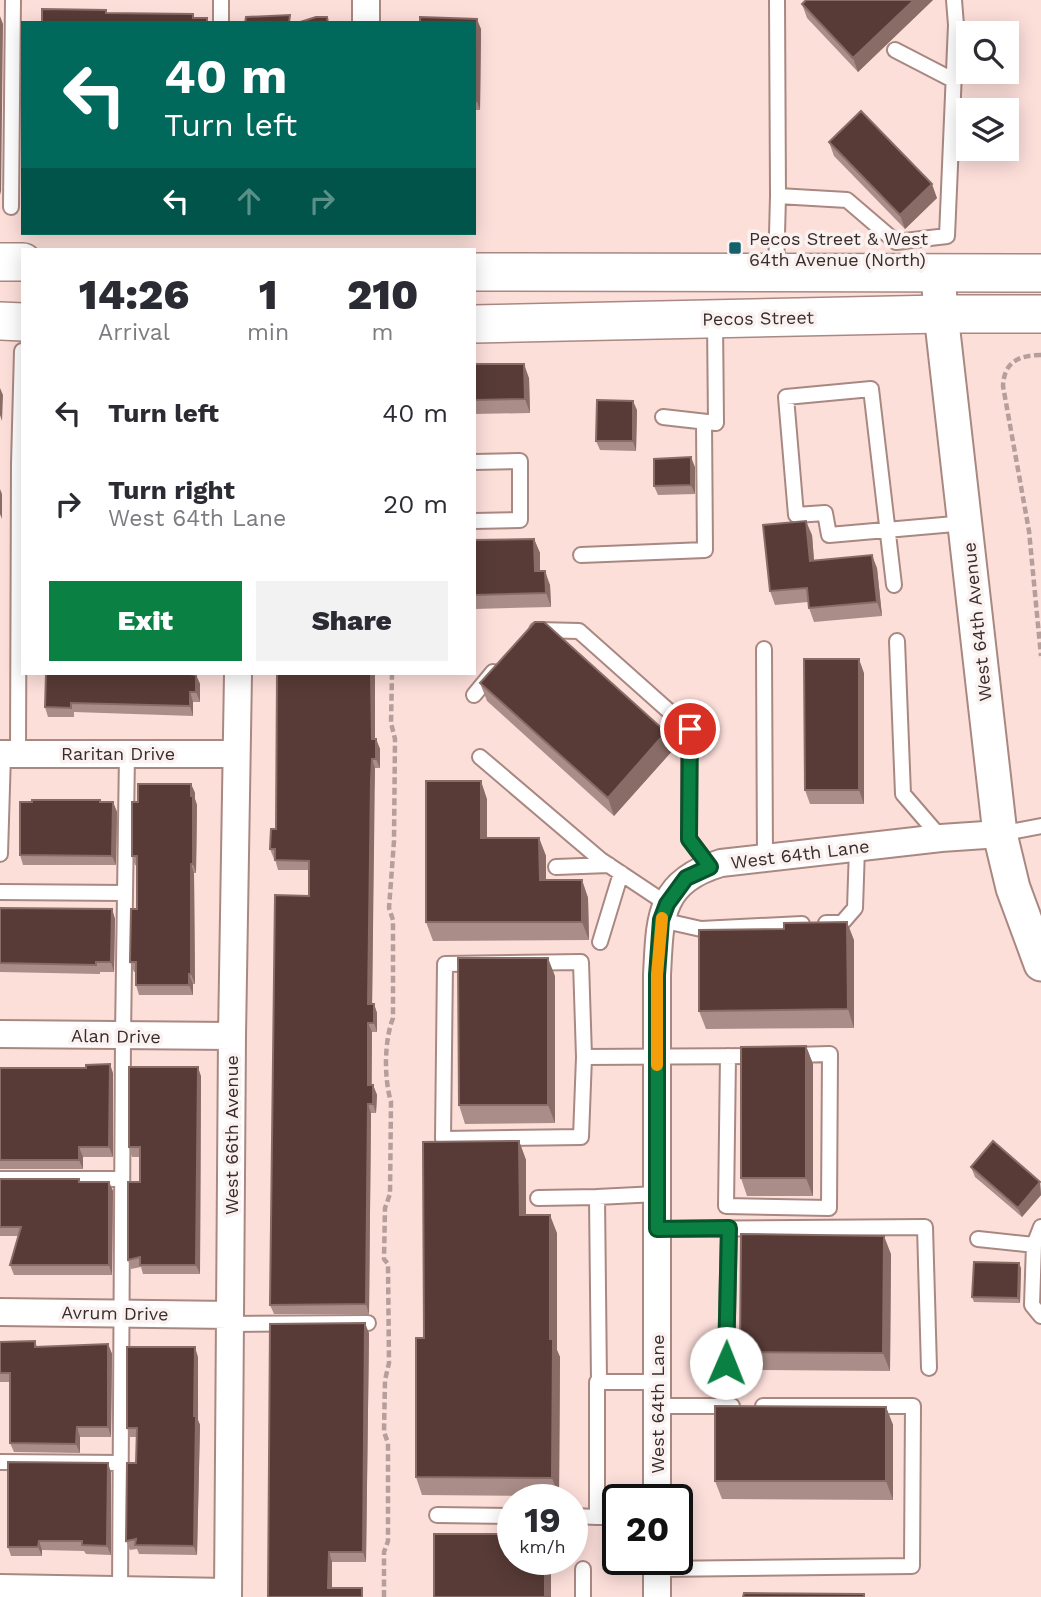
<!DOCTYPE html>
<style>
body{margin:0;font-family:"Work Sans",sans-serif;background:#f2f2f3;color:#2b2b33;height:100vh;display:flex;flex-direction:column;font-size:26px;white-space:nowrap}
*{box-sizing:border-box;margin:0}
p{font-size:23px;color:#7c7c81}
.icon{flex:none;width:38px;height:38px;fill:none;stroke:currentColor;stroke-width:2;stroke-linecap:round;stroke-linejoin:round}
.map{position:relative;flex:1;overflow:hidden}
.side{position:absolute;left:21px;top:248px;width:455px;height:427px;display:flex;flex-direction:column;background:#fff;border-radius:0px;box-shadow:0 4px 18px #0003}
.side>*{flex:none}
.banner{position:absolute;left:21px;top:21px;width:455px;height:214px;border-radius:0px;box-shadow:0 4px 18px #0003;background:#00695c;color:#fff;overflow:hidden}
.buttons{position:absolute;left:956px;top:21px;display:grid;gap:14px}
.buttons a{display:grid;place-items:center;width:63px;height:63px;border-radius:0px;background:#fff;box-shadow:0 4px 18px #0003;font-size:35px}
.speed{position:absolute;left:497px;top:1484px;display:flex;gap:14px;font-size:35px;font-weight:700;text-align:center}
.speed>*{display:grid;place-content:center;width:91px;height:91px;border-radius:50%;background:#fff;box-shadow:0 4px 18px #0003;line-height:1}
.speed small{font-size:18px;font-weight:400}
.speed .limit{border:4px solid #111;border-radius:10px;background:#fff;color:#111}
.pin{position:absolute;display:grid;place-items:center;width:60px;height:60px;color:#fff;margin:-30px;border:4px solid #fff;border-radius:50%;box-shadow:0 2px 7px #0007}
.me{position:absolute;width:77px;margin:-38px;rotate:1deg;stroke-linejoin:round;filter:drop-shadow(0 0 5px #0008)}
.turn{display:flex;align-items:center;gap:24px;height:147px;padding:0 28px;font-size:32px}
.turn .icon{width:91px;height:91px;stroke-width:2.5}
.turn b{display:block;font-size:49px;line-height:60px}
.lanes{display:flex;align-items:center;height:66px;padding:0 28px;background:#0003;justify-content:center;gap:35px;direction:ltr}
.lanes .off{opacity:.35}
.eta{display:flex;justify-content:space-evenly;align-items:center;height:119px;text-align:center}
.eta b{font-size:42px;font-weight:800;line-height:49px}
.primary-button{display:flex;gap:14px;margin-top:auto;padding:14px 28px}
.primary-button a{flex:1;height:80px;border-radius:0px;background:#0b8043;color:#fff;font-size:28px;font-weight:800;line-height:80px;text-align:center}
.primary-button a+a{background:#f2f2f3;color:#2b2b33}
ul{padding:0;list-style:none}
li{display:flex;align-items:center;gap:21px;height:91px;padding:0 28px}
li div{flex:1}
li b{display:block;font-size:26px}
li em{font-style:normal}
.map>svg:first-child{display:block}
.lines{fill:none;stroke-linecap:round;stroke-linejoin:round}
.service-casing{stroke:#a98882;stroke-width:18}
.minor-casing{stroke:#a98882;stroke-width:30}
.tertiary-casing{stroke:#a98882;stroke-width:37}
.secondary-casing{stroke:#a98882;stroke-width:40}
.path{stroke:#b69e9a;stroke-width:4.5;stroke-dasharray:7 3.5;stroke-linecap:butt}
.service{stroke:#fff;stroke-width:14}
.minor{stroke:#fff;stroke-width:26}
.tertiary{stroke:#fff;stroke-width:33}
.secondary{stroke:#fff;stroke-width:37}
.wall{fill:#aa8d88}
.shaded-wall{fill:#8a6c67}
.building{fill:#583b36;stroke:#8a6c67;stroke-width:2}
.route-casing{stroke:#07532c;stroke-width:18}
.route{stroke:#0b8043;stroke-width:12}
.slow{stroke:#f59e0b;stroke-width:12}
.poi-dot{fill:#15606d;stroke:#faf2f1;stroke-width:2.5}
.labels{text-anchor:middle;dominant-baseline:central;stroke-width:7;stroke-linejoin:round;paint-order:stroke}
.poi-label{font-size:18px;fill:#3a2c2a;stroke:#faf2f1;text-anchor:start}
.street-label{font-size:18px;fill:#3a2c2a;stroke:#faf2f1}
</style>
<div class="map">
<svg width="1041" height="1597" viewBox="0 0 1041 1597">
<rect width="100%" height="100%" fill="#fddfda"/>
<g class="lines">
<defs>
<path id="service" d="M777 0 778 196
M221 23V0
M895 50 953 80
M11 207 13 0
M776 273 778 196 847 200 896 242 947 236 956 25 954 0
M663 417 716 423 715 321
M474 462 520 461V520L474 521
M581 555 705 550 704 422
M894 585 871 389 786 397 796 515 825 513 829 535 966 523
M537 630 579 631 689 729V839L710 867
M897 641 903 794 941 838
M764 649 765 858
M474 695 493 672
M18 754 19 464 22 351
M480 757 601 860 667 904
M1000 834 1041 826
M0 854 3 754
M556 867 609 865
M0 892 125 893
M661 920 701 929 802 924
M826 923H842L855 908 857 848
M600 942 621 873
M581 962 584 1057 581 1137 443 1139 445 964Z
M728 1056 726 1206 829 1208 830 1054 793 1055
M584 1057 759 1056
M0 1179H122
M597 1197 657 1194
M538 1198 597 1197 599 1382
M657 1229 925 1227 929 1368
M978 1239 1034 1245 1032 1305 1041 1316
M1034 1245 1041 1227
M230 1324 368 1323
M726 1362 729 1228
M657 1406H732
M0 1462 121 1463
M437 1515 513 1516
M572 1516 597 1517V1382H657
M597 1517H618
M583 1569V1597
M657 1569 912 1566 913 1406H763
M120 1596 123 1036 127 753"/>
<path id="minor" d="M366 23V0
M0 754H235
M0 1034 232 1036
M0 1312 230 1315
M657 1500V975C660 918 658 882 721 863L941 838 1000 834
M657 1559V1597
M0 1588 228 1592
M228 1597 232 1036 238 674"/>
<path id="tertiary" d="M938 273 941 314 1000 834 1013 888 1041 964"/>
<path id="secondary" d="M0 262H23
M474 272 1041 273
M0 321 23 322
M474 324 941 314H1041"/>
</defs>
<use href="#service" class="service-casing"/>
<use href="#minor" class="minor-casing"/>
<use href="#tertiary" class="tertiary-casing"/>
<use href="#secondary" class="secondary-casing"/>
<path class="path" d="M1041 355C1019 355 1004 362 1003 386L1029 531 1041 656
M384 1597V1552L388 1541V1443L384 1432 385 1380 389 1363 388 1264 384 1259 385 1208 390 1194 391 1102C384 1078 384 1042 393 1018V920L389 908 394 841 395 739 391 723 392 674"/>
<use href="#service" class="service"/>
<use href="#minor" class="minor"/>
<use href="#tertiary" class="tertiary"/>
<use href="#secondary" class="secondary"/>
</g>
<path class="wall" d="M806 0H933L858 72 807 18 802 4Z
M474 23 481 29 480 110H474Z
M829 142 937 198 905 229 834 156Z
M474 364 529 378 530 413 474 414Z
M637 410 636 451 600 450 596 441Z
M695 467V494L658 495 654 486Z
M812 535 814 560 877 568 882 616 814 622 809 608 808 602 775 605 770 591Z
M534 539 540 553V571L550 585 551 607 474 609V540Z
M864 673V804H810L805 790Z
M194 674 196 675 200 684V702H193V716L74 712V717H48L45 707Z
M277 674H375V739H376L380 749V768H375L374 790 372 1004H374L377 1013V1032H372V1085H373L377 1095 376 1113H371L369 1314H274L270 1305 309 896V870H278L275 859H274L270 849 276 829Z
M480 683 673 750 614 816 487 701Z
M191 784 195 793V799L197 805 196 873H194L195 984H193V995H139L136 985V972H134L130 962 137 909V866L135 865 132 856 138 802Z
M487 799V838H539L546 856V880H582L588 898 589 940 433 941 426 922Z
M100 800V802H113L117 812 116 865H23L20 855Z
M0 908 112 909 115 919 114 972H100V974L0 972Z
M854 940V1028L706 1029 699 1011Z
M555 976V1123L465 1124 459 1105Z
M806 1046 813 1064V1196H747L741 1178Z
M0 1068 113 1073V1157H83V1169H0Z
M201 1076 200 1274H143L141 1267 131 1269 128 1260 140 1182V1157H132L129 1147Z
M519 1141 526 1160V1215L557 1233V1350L560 1357 559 1496 422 1495 416 1477 424 1338Z
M971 1167 1040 1182 1041 1195 1022 1217 975 1177Z
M0 1179 109 1182 113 1191 112 1275H14L10 1265 19 1236H0Z
M891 1254 890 1371 746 1370 740 1352Z
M1021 1268 1020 1303 974 1302 972 1297Z
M369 1333 366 1562H332V1588L268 1597Z
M35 1341 37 1347 108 1344 112 1354 111 1437H80V1453L14 1452 10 1443V1382H0V1342Z
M198 1357V1420L200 1425 197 1555 139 1554 137 1549 130 1550 126 1541 136 1463 137 1437H130L127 1428Z
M886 1407 893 1425V1500L722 1499 715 1481Z
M108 1463 111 1473V1555L86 1554 84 1551 42 1550V1556H11L8 1547Z"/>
<path class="shaded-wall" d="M914 0H933L858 72 853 58Z
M0 16 3 24 1 195 0 191Z
M477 19 481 29 480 110 477 101Z
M474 143 476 148V184L474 179Z
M932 184 937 198 905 229 900 215Z
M524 364 529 378 530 413 525 399Z
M0 388 3 395 2 421 0 415Z
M633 401 637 410 636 451 633 441Z
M691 457 695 467V494L691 485Z
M0 489 2 494V519L0 514Z
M806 521 812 535 815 574 810 561Z
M534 539 540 553V585L535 571Z
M872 555 877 568 882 616 877 602Z
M545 571 550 585 551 607 546 593Z
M859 659 864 673V804L859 790Z
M371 674H375V749L372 739Z
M196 675 200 684V702L196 692Z
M190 692 193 702V716L190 706Z
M666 732 673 750 614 816 608 798Z
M376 739 380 749V768L376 759Z
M372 759 375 768 372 1013 368 1004Z
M481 781 487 799V856L481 838Z
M191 784 195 793V799L197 805 196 873 193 864Z
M113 802 117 812 116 865 112 856Z
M539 838 546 856V898L540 880Z
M191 864 194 873 195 984 191 974Z
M582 880 588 898 589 940 582 922Z
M112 909 115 919 114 972 111 962Z
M847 922 854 940V1028L848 1009Z
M548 958 555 976V1123L548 1105Z
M189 974 193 984V995L189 985Z
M374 1004 377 1013V1032L374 1023Z
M368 1023 372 1032 371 1095 368 1085Z
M806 1046 813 1064V1196L806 1178Z
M110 1064 113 1073V1157L109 1147Z
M198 1067 201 1076 200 1274 196 1265Z
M373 1085 377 1095 376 1113 373 1104Z
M368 1104 371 1113 369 1314 366 1304Z
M519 1141 526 1160V1233L520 1215Z
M79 1147 83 1157V1169L79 1160Z
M109 1182 113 1191 112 1275 109 1265Z
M1040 1182 1041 1195 1022 1217 1018 1208Z
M550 1215 557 1233V1350L560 1357 559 1496 552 1478Z
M884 1236 891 1254 890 1371 883 1353Z
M1019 1263 1021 1268 1020 1303 1018 1298Z
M365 1323 369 1333 366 1562 363 1552Z
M108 1344 112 1354 111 1437 108 1427Z
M195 1347 198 1357V1420L200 1425 197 1555 194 1546Z
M886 1407 893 1425V1500L886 1481Z
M77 1427 80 1437V1453L76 1444Z
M108 1463 111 1473V1555L107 1546Z
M39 1541 42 1550V1556L38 1547Z
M329 1552 332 1562V1597L328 1588Z
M545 1559H551V1597H545Z"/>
<path class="building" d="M806 0H914L853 58 802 4Z
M42 9 106 10V13L193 14V18H207V23H42Z
M290 15 289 23H245L246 17Z
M316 17H327L328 23H297Z
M420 17 477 19V101H474V23H420Z
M861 111 932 184 900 215 829 142Z
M474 364H524L525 399 474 400Z
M597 400 633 401V441H596Z
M691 457V485L654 486V459Z
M806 521 810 561 872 555 877 602 809 608 807 588 770 591 763 525Z
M534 539 535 571H545L546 593 474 595V540Z
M535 622H544L666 732 608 798 480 683Z
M804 659H859V790H805Z
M46 674H190L196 675V692H190V706L71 703V708L45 707Z
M277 674H371L372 739H376V759H372L371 780 368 1004H374V1023H368V1085H373V1104H368L366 1304 270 1305 275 895 309 896V861L275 860V849H270L271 829H276Z
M426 781H481V838H539L540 880H582V922H426Z
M138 784H191V796H193V864H191V974H189V985H136V962H130L131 909H137V856H132V802H138Z
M32 800H100V802H113L112 856 20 855V802H32Z
M0 908 112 909 111 962H96V965L0 963Z
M847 922 848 1009 699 1011V930L784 929V923Z
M458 958H548V1105H459Z
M806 1046V1178H741V1047Z
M110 1064 109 1147H79V1160H0V1068H86V1065Z
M129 1067H198L196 1265H140V1257L128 1260V1182H140V1147H129Z
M519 1141 520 1215H550V1339H553L552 1478 416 1477V1338H424L423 1142Z
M993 1141 1040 1182 1018 1208 971 1167Z
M0 1179H79V1182H109V1265H10L21 1227H0Z
M741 1234 884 1236 883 1353 740 1352Z
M974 1262 1019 1263 1018 1298 972 1297Z
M365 1323 363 1552H329L328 1588H362V1597H268L270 1324Z
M35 1341V1347L108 1344V1427H77L76 1444 10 1443V1373H0V1342Z
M127 1347H195L194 1416H196L194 1546 135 1545 136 1539 126 1541 127 1463H136L137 1428H127Z
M715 1406 886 1407V1481H715Z
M8 1462 108 1463 107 1546 82 1545V1541H39L38 1547H8Z
M434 1534H513V1559H545V1597H434Z
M744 1593 864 1594V1597H743Z"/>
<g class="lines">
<defs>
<path id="route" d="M690 729 689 839 710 867 686 878 667 904 661 920 657 975V1229L729 1228 726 1363"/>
</defs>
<use href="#route" class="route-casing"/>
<use href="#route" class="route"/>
<path class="slow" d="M657 1065V975L662 918"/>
</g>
<rect class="poi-dot" x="728" y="241" width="14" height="14" rx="3.5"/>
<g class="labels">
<g class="poi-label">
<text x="749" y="238">Pecos Street &amp; West<tspan x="749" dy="21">64th Avenue (North)</tspan></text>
</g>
<g class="street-label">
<text transform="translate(758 318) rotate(-1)">Pecos Street</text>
<text transform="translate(977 622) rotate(-96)">West 64th Avenue</text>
<text x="118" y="753">Raritan Drive</text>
<text transform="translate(800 854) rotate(-7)">West 64th Lane</text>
<text transform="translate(116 1036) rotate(1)">Alan Drive</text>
<text transform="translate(231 1135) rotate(-90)">West 66th Avenue</text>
<text transform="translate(115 1313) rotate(1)">Avrum Drive</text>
<text transform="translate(657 1404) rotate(-90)">West 64th Lane</text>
</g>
</g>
</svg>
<div class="buttons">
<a><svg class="icon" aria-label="search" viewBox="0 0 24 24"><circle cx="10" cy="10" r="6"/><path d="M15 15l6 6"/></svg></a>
<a><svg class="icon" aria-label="layers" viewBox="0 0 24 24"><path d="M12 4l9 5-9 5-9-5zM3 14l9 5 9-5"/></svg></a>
</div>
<div class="speed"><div>19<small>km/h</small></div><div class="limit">20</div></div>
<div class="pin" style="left:690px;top:729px;background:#d93025"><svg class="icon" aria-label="arrive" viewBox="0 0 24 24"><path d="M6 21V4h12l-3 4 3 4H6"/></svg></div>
<svg class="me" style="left:726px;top:1363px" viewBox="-20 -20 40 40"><circle r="19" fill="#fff"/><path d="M0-13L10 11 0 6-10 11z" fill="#0b8043"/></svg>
<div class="banner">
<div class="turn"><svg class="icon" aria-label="left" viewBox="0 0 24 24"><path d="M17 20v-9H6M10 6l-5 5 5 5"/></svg><div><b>40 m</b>Turn left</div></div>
<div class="lanes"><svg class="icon" aria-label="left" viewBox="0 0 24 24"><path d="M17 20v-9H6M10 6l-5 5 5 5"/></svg><svg class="icon off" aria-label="ahead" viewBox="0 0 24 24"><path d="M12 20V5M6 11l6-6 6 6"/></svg><svg class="icon off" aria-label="right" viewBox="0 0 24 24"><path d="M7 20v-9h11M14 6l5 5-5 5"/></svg></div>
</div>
<section class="side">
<div class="eta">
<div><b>14:26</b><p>Arrival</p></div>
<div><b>1</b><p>min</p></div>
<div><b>210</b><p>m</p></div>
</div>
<ul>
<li><svg class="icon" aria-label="left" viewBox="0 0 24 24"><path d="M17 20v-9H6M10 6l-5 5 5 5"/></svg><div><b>Turn left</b></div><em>40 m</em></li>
<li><svg class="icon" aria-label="right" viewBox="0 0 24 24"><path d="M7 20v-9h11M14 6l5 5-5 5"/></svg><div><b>Turn right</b><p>West 64th Lane</p></div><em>20 m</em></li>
</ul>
<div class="primary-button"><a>Exit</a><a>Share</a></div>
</section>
</div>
